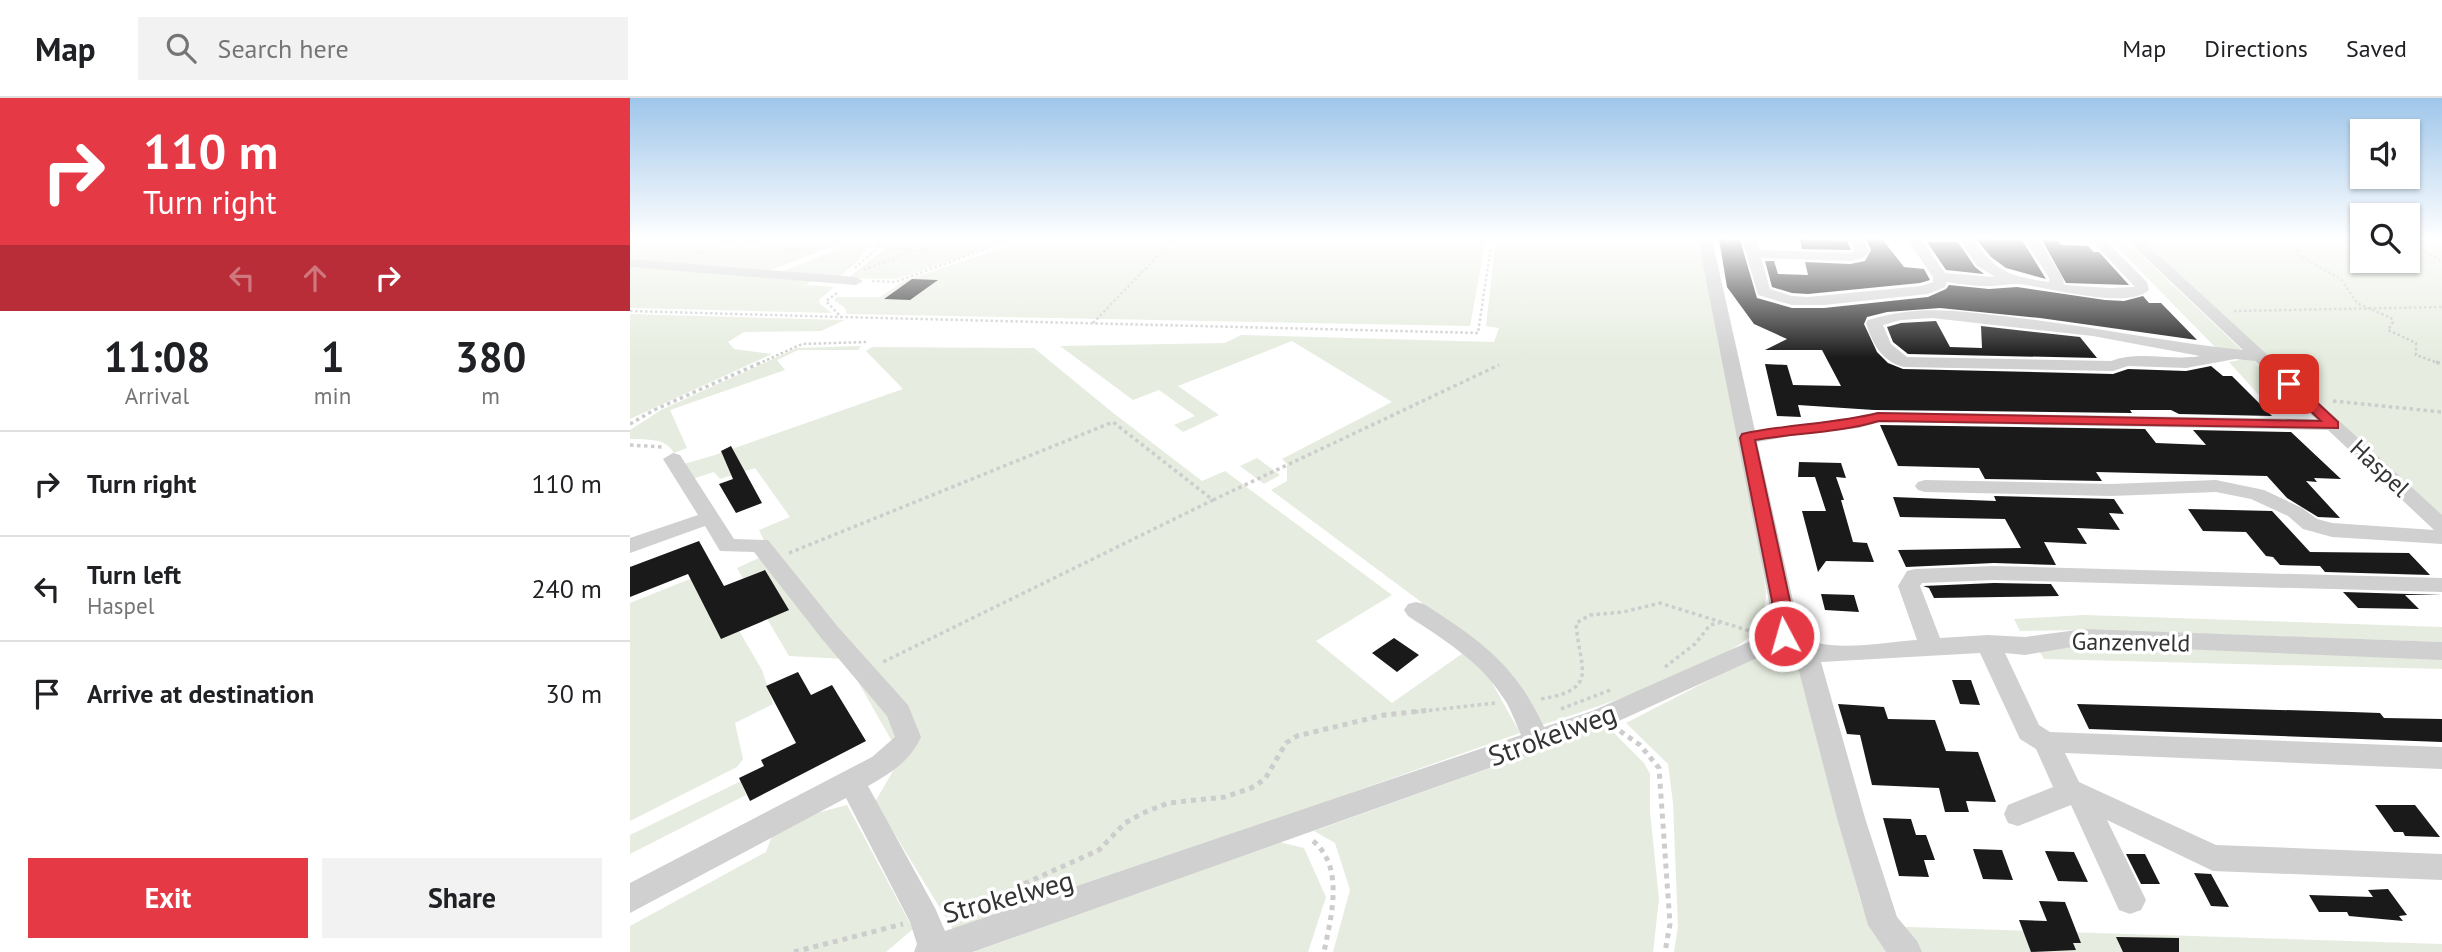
<!DOCTYPE html>
<style>
body{margin:0;font-family:"PT Sans",sans-serif;background:#f2f2f2;color:#202124;height:100vh;display:flex;flex-direction:column;font-size:26px;white-space:nowrap}
*{box-sizing:border-box;margin:0}
p{font-size:23px;color:#757577}
.icon{flex:none;width:38px;height:38px;fill:none;stroke:currentColor;stroke-width:2;stroke-linecap:round;stroke-linejoin:round}
.map{position:relative;flex:1;overflow:hidden}
.side{display:flex;flex-direction:column;background:#fff;width:630px}
.side>*{flex:none}
.guide{background:#e63946;color:#fff;overflow:hidden}
.tools{position:absolute;left:1720px;top:21px;display:grid;gap:14px}
.tools a{display:grid;place-items:center;width:70px;height:70px;border-radius:0px;background:#fff;box-shadow:0 2px 5px #0004;font-size:35px}
.pin{position:absolute;display:grid;place-items:center;width:60px;height:60px;color:#fff;margin:-30px;border-radius:14px;box-shadow:0 4px 10px #0006}
.me{position:absolute;width:77px;margin:-38px;rotate:354deg;stroke-linejoin:round;filter:drop-shadow(0 0 5px #0008)}
.turn{display:flex;align-items:center;gap:24px;height:147px;padding:0 28px;font-size:32px}
.turn .icon{width:91px;height:91px;stroke-width:2.5}
.turn b{display:block;font-size:49px;line-height:60px}
.lanes{display:flex;align-items:center;height:66px;padding:0 28px;background:#0003;justify-content:center;gap:35px;direction:ltr}
.lanes .off{opacity:.35}
.eta{display:flex;justify-content:space-evenly;align-items:center;height:119px;text-align:center}
.eta b{font-size:42px;font-weight:800;line-height:49px}
.cta{display:flex;gap:14px;margin-top:auto;padding:14px 28px}
.cta a{flex:1;height:80px;border-radius:0px;background:#e63946;color:#fff;font-size:28px;font-weight:800;line-height:80px;text-align:center}
.cta a+a{background:#f2f2f2;color:#202124}
ul{padding:0;list-style:none}
li{display:flex;align-items:center;gap:21px;height:105px;padding:0 28px;border-top:2px solid #e0e0e0}
li div{flex:1}
li b{display:block;font-size:26px}
li em{font-style:normal}
header{display:flex;align-items:center;gap:42px;box-sizing:border-box;height:98px;padding:0 35px;background:#fff;border-bottom:2px solid #e0e0e0}
header strong{font-size:33px}
nav{display:flex;gap:38px;margin-inline-start:auto;font-size:24px}
.search{width:490px;height:63px;background:#f2f2f2;display:flex;align-items:center;gap:18px;box-sizing:border-box;padding:0 24px;border-radius:0px;color:#757577;font-size:26px}
main{display:flex;flex:1;min-height:0}
.map>svg:first-child{display:block}
.green{fill:#e6ecdf}
.building{fill:#1a1a1a}
.lines{fill:none;stroke-linecap:round;stroke-linejoin:round}
.path-far2{stroke:#cdcdcd;stroke-width:2.5;stroke-dasharray:2.5 2.5;stroke-linecap:butt}
.path-far1{stroke:#cdcdcd;stroke-width:3.5;stroke-dasharray:3.5 3.5;stroke-linecap:butt}
.path{stroke:#cdcdcd;stroke-width:5;stroke-dasharray:5 5;stroke-linecap:butt}
.minor{fill:#d0d0d0;fill-rule:evenodd}
.route{fill:#e63946;stroke:#96252e;stroke-width:2}
.labels{text-anchor:middle;dominant-baseline:central;stroke-width:7;stroke-linejoin:round;paint-order:stroke}
.street-label{font-size:24px;fill:#333;stroke:#fff}
.near-street-label{font-size:28px;fill:#333;stroke:#fff}
</style>
<header>
<strong>Map</strong>
<div class="search"><svg class="icon" aria-label="search" viewBox="0 0 24 24"><circle cx="10" cy="10" r="6"/><path d="M15 15l6 6"/></svg>Search here</div>
<nav><a>Map</a><a>Directions</a><a>Saved</a></nav>
</header>
<main>
<section class="side">
<div class="guide">
<div class="turn"><svg class="icon" aria-label="right" viewBox="0 0 24 24"><path d="M7 20v-9h11M14 6l5 5-5 5"/></svg><div><b>110 m</b>Turn right</div></div>
<div class="lanes"><svg class="icon off" aria-label="left" viewBox="0 0 24 24"><path d="M17 20v-9H6M10 6l-5 5 5 5"/></svg><svg class="icon off" aria-label="ahead" viewBox="0 0 24 24"><path d="M12 20V5M6 11l6-6 6 6"/></svg><svg class="icon" aria-label="right" viewBox="0 0 24 24"><path d="M7 20v-9h11M14 6l5 5-5 5"/></svg></div>
</div>
<div class="eta">
<div><b>11:08</b><p>Arrival</p></div>
<div><b>1</b><p>min</p></div>
<div><b>380</b><p>m</p></div>
</div>
<ul>
<li><svg class="icon" aria-label="right" viewBox="0 0 24 24"><path d="M7 20v-9h11M14 6l5 5-5 5"/></svg><div><b>Turn right</b></div><em>110 m</em></li>
<li><svg class="icon" aria-label="left" viewBox="0 0 24 24"><path d="M17 20v-9H6M10 6l-5 5 5 5"/></svg><div><b>Turn left</b><p>Haspel</p></div><em>240 m</em></li>
<li><svg class="icon" aria-label="arrive" viewBox="0 0 24 24"><path d="M6 21V4h12l-3 4 3 4H6"/></svg><div><b>Arrive at destination</b></div><em>30 m</em></li>
</ul>
<div class="cta"><a>Exit</a><a>Share</a></div>
</section>
<div class="map">
<svg width="1812" height="854" viewBox="0 0 1812 854">
<rect width="100%" height="100%" fill="#fff"/>
<path class="green" d="M0 141H221L139 173 0 163Z
M233 141H244L226 165 209 179 151 174Z
M260 141H384L266 181 218 180 254 151Z
M398 141H856L840 228 217 216 215 210 204 202 207 199H250L274 183Z
M866 141H1070L1115 357 1136 494C1135 507 1134 518 1127 530 1105 565 955 613 912 627L830 533 641 392 657 383V366L652 361 762 304 662 243 548 288 589 317 553 334 544 327 565 318 529 292 503 302 430 248 595 245 611 237 864 244 869 230 856 228Z
M1479 141H1494L1615 255 1586 250Z
M1508 141H1732V163H1778V141H1812V423Z
M0 169 183 181 176 187 204 189 189 202 190 206 202 215 0 210Z
M0 216 215 222 191 233 114 234 98 244 104 251 142 256 0 321Z
M231 248 228 252H168L147 262 155 272 40 312 57 350 44 355C35 339 17 342 0 341V332L31 312 167 250Z
M242 249 404 250 482 314 572 383 595 373 762 497 686 543 762 605 833 555 856 574 890 635 365 821 324 833 245 704 271 659 215 561 159 558 107 470 140 455 129 432 160 419 125 370 90 381 84 374 59 382 50 367 82 358 273 291 236 253Z
M1615 261H1622L1659 297 1628 296 1599 264Z
M627 360 650 377 634 386 610 368Z
M75 475 132 572 143 606 105 625 113 661 107 669 0 723V505Z
M1454 517 1812 529V544L1453 532 1390 533 1384 521Z
M1406 547 1812 558V571L1414 561Z
M1145 553C1157 556 1163 560 1169 572L1230 801 1244 836 1256 854H1044L1048 828 1043 705 1038 666 996 625 1122 560Z
M977 628 1014 665 1020 676V714L1029 801 1023 854H703L720 792 705 745 684 733Z
M111 683 116 697 0 756V737Z
M217 707 283 831 256 854H0V828L136 754 142 738 187 715Z
M649 744 674 750 696 799 678 854H344Z
M1279 829 1812 846V854H1286L1265 830Z"/>
<path class="building" d="M1089 141 1110 142 1127 200 1162 210H1194L1298 199 1316 191 1319 187 1359 191 1387 189 1475 202 1494 203 1513 198 1519 205H1531L1567 242 1410 220 1310 210 1257 214 1237 219 1234 226 1247 254 1258 265 1273 271 1483 276 1498 271 1556 273 1581 268 1593 278H1602L1642 318 1549 316 1541 312H1500L1502 315 1244 312 1168 307 1171 319 1147 318 1135 266 1157 267 1163 287 1211 288 1192 252H1135L1157 241 1124 226 1097 189Z
M1170 141 1217 143 1221 152 1172 151Z
M1236 141H1252L1274 169 1294 171 1300 182 1290 185 1178 196 1162 195 1142 189 1135 163H1144L1148 176 1178 177 1175 164 1220 166 1235 163 1241 152Z
M1346 141 1392 142 1416 181 1376 170 1361 159Z
M1412 142 1428 143 1431 147 1458 148 1464 154H1469L1499 187 1436 185Z
M1297 144H1328L1345 169 1354 176 1316 172Z
M282 181 308 182 280 202 254 201Z
M1306 223 1320 249 1352 250 1351 228 1450 239 1467 260 1278 256 1263 244 1257 229 1271 225Z
M1250 327 1515 331 1526 345 1576 347 1563 332 1661 334 1711 381 1684 380 1687 384 1676 383 1710 420 1688 419 1657 400 1637 378 1466 374 1472 383 1355 381 1349 370 1268 368Z
M101 348 132 405 106 415 89 386 103 381 91 353Z
M1169 364 1211 365 1216 380 1206 379 1214 402H1211L1223 444 1237 445 1244 464 1196 463 1188 474 1172 413H1196L1185 379H1168Z
M1364 398 1484 401 1494 416 1479 415 1490 432 1447 430 1457 446 1414 444 1426 467 1364 465 1276 469 1268 452 1391 450 1375 421 1270 419 1263 399 1366 403Z
M1558 411 1642 413 1680 454 1779 455 1800 477 1695 474 1690 468 1650 467 1643 459 1636 458 1616 434 1573 433Z
M69 443 94 488 135 472 159 512 91 541 58 476 0 499V469Z
M1364 485 1421 486 1429 498 1304 500 1299 490 1293 488Z
M1713 494 1812 497H1775L1789 511 1728 510Z
M1191 496 1224 497 1229 514 1195 512Z
M764 540 789 557 767 574 742 555Z
M168 574 181 597 202 587 236 643 120 703 109 680 134 668 131 662 166 645 136 588Z
M1322 582H1341L1350 607 1330 606Z
M1208 606 1254 609 1258 621 1305 622 1316 653 1348 654 1366 704 1336 703 1339 714H1315L1309 690 1242 687 1230 637 1217 636Z
M1447 606 1722 614 1750 615 1754 620 1812 621V644L1459 631Z
M1745 707H1785L1810 739 1775 738 1773 734H1764Z
M1253 720 1281 721 1286 737H1296L1305 762H1294L1299 779 1269 778Z
M1343 751 1372 752 1383 782 1353 781Z
M1415 753 1444 754 1458 784 1428 783Z
M1496 756H1515L1530 786H1511Z
M1564 775 1581 776 1599 809 1581 808Z
M1758 791 1777 817 1769 818 1773 823 1719 818 1717 814H1689L1679 797 1743 799 1738 792Z
M1409 803 1435 804 1451 845H1443L1446 852 1401 854 1389 822 1417 823Z
M1486 839 1549 840V854H1493Z"/>
<g class="lines">
<path class="path-far2" d="M120 141C156 159 190 147 228 147 246 147 265 151 283 152
M1662 141 1668 147 1665 150 1668 157 1711 181 1727 205 1761 220 1763 224 1758 232 1786 245V257L1811 266
M1778 144 1812 163
M66 155 103 141
M225 170 247 151 250 141
M234 172 284 152 352 146 372 141
M242 183 265 184 384 141
M207 195 196 203 211 219 848 235 862 141
M0 213 211 219
M1604 213 1812 209
M463 225 544 141
M128 266 172 246 236 244"/>
<path class="path-far1" d="M1806 264 1812 266
M1703 303 1812 314
M0 326 24 312 132 264
M0 347 32 349
M583 402 869 267
M159 455 483 324 583 402 251 565
M1035 569 1065 546 1080 527 1089 525
M911 601C971 591 949 571 946 525L960 517 993 514 1030 505 1120 533
M931 611 983 591
M785 614 865 605"/>
<path class="path" d="M990 633 1010 647 1029 670 1040 826 1035 854
M683 743C715 769 701 819 694 854
M367 798 469 752 495 725 513 715 538 705 595 699 621 690 635 681 656 645 667 638 754 617 801 612
M317 814 394 794
M164 854 273 826"/>
<path class="minor" d="M1068 141H1082L1125 333C1166 326 1208 324 1248 314L1686 321 1625 263 1605 261 1556 270 1498 268 1483 273 1274 269C1252 264 1242 245 1236 225L1238 222C1291 206 1328 213 1381 219 1459 228 1535 244 1613 252L1496 141H1511L1812 417V446L1702 439 1673 431 1658 418 1621 401 1586 394 1481 398 1295 394 1288 392 1285 388 1288 384 1295 382 1481 386 1586 382 1634 392 1672 410 1687 421 1702 425 1804 432 1698 332 1249 324 1229 330 1172 336 1127 344 1163 503 1162 519 1165 535C1191 557 1254 544 1287 542L1268 488 1277 473 1285 471 1364 468 1812 480V494L1364 482 1292 485 1290 488 1310 540 1358 537 1395 539 1454 531 1812 544V562L1454 547 1395 557 1375 555 1409 627 1420 634 1812 649V671L1435 655 1449 684 1586 747 1812 756V782L1583 773 1477 722 1516 802 1511 812 1500 816 1489 812 1441 707 1388 728 1378 725 1374 716 1378 707 1423 689 1406 651 1390 641 1350 555 1191 564 1235 720 1267 819 1287 843 1292 854H1256L1238 827 1207 720 1165 558 1151 549 980 627 343 854H284L287 846 280 824 216 700 0 815V785L242 659 265 639 257 618 192 541 124 454 90 453 75 428 0 455V440L68 417 33 361 43 355 50 357 104 441 138 442 208 529 278 607 291 639C280 663 261 675 238 688L305 810 315 833 891 637C885 624 881 610 872 598 850 563 811 540 778 518L774 512 778 506 786 504 794 506C851 543 885 566 914 629L962 613 1141 534 1138 519 1139 503ZM1302 220 1463 238 1570 258C1541 263 1509 252 1481 263L1277 259 1261 246 1253 227 1271 222Z
M1112 141H1126L1129 152 1220 155 1225 153 1219 141H1233L1239 153 1234 160 1220 163 1131 160 1140 191 1162 198 1178 199 1291 188 1303 184V179L1277 141H1291L1315 175 1365 179 1347 168 1329 141H1343C1366 174 1379 178 1419 184V180L1394 141H1408L1433 180 1434 187 1480 190 1505 189 1460 141H1474L1517 184 1519 192C1497 213 1416 188 1387 186 1377 186 1365 189 1355 188 1342 188 1330 186 1317 184L1315 189 1298 196 1194 207H1162L1128 197Z
M0 161 226 179 233 183 226 187 0 169Z"/>
</g>
<linearGradient id="sky" x2="0" y2="1"><stop stop-color="#9ec6ea"/><stop offset="0.54" stop-color="#fff"/><stop offset="1" stop-color="#fff" stop-opacity="0"/></linearGradient>
<rect width="1812" height="260" fill="url(#sky)"/>
<path class="route" d="M1659 282 1664 283 1708 324V330L1249 323C1209 335 1165 335 1125 342L1160 503 1158 519 1163 538 1161 542H1148C1141 530 1141 517 1142 503L1110 340 1112 336C1157 326 1204 326 1248 315L1691 323 1655 289 1653 286Z"/>
<g class="labels">
<g class="street-label">
<text transform="translate(1750 370) rotate(43)">Haspel</text>
<text transform="translate(1501 544) rotate(1)">Ganzenveld</text>
</g>
<g class="near-street-label">
<text transform="translate(922 636) rotate(-20)">Strokelweg</text>
<text transform="translate(378 798) rotate(-15)">Strokelweg</text>
</g>
</g>
</svg>
<div class="tools">
<a><svg class="icon" aria-label="sound" viewBox="0 0 24 24"><path d="M4 9h4l5-4v14l-5-4H4zM17 9q2 3 0 6"/></svg></a>
<a><svg class="icon" aria-label="search" viewBox="0 0 24 24"><circle cx="10" cy="10" r="6"/><path d="M15 15l6 6"/></svg></a>
</div>
<div class="pin" style="left:1659px;top:286px;background:#d93025"><svg class="icon" aria-label="arrive" viewBox="0 0 24 24"><path d="M6 21V4h12l-3 4 3 4H6"/></svg></div>
<svg class="me" style="left:1154px;top:538px" viewBox="-20 -20 40 40"><circle r="17" fill="#e63946" stroke="#fff" stroke-width="3"/><path d="M0-11L8 9 0 5-8 9z" fill="#fff"/></svg>
</div>
</main>
